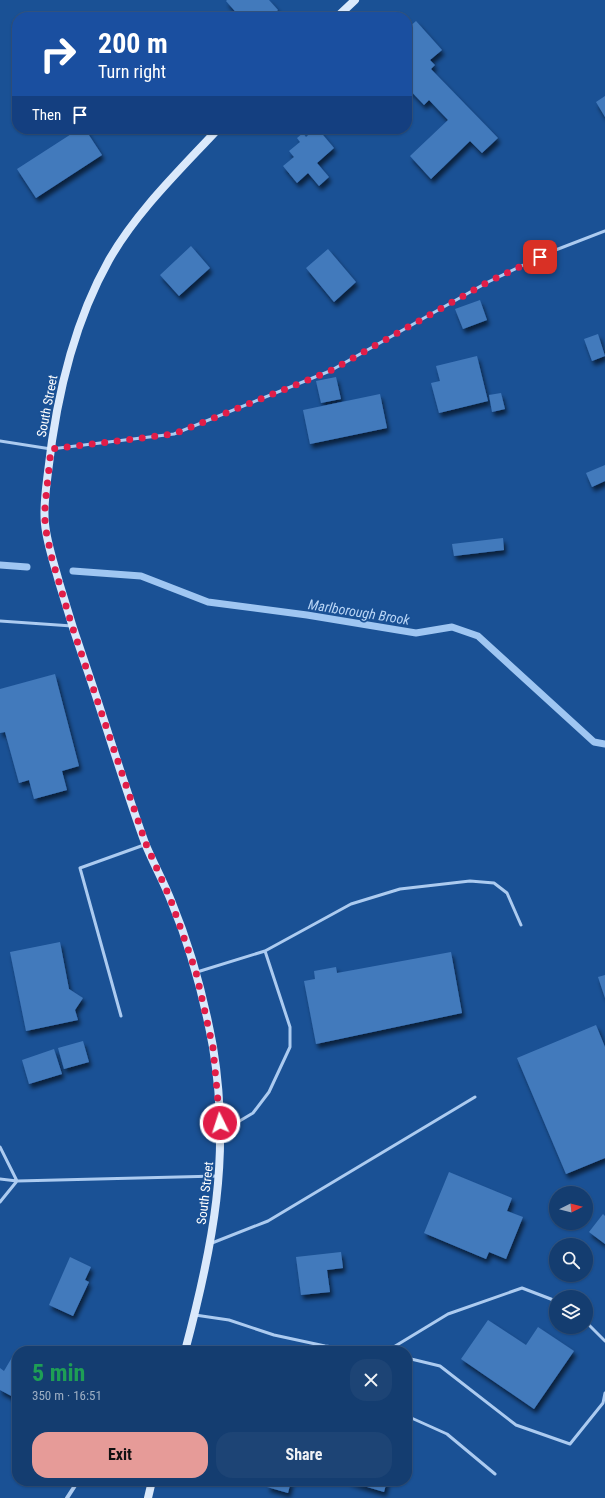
<!DOCTYPE html>
<meta charset="utf-8">
<style>
body{margin:0;font-family:"Roboto Condensed",sans-serif;background:#1d4475;color:#f1f3f6;height:100vh;display:flex;flex-direction:column;font-size:15px;white-space:nowrap}
*{box-sizing:border-box;margin:0}
p{font-size:13px;color:#9daec3}
.icon{flex:none;width:22px;height:22px;fill:none;stroke:currentColor;stroke-width:2;stroke-linecap:round;stroke-linejoin:round}
.map{position:relative;flex:1;overflow:hidden}
.panel{position:absolute;left:12px;top:1346px;width:400px;height:140px;display:flex;flex-direction:column;background:#143d70;border-radius:16px;box-shadow:0 1px 3px #0004,0 0 0 1px #335683}
.panel>*{flex:none}
.top-card{position:absolute;left:12px;top:12px;width:400px;height:122px;border-radius:16px;box-shadow:0 1px 3px #0004,0 0 0 1px #335683;background:#1a4fa0;color:#fff;overflow:hidden}
.needle{width:26px;rotate:84deg}
.tools{position:absolute;left:549px;top:1186px;display:grid;gap:8px}
.tools a{display:grid;place-items:center;width:44px;height:44px;border-radius:50%;background:#143d70;box-shadow:0 1px 3px #0004,0 0 0 1px #335683;font-size:20px}
.pin{position:absolute;display:grid;place-items:center;width:34px;height:34px;color:#fff;margin:-17px;border-radius:8px;box-shadow:0 2px 6px #0006}
.me{position:absolute;width:44px;margin:-22px;rotate:356deg;stroke-linejoin:round;filter:drop-shadow(0 0 3px #0008)}
.turn{display:flex;align-items:center;gap:14px;height:84px;padding:0 20px;font-size:18px}
.turn .icon{width:52px;height:52px;stroke-width:2.5}
.turn b{display:block;font-size:28px;line-height:34px}
.then{display:flex;align-items:center;height:38px;padding:0 20px;background:#0003;gap:8px;font-size:15px}
.round{display:grid;place-items:center;flex:none;width:42px;height:42px;border-radius:16px;background:#1d4475}
.summary{display:flex;align-items:center;justify-content:space-between;height:68px;padding:0 20px}
h1{font-size:24px;font-weight:700;line-height:30px;color:#1e9e55}
.action{display:flex;gap:8px;margin-top:auto;padding:8px 20px}
.action a{flex:1;height:46px;border-radius:16px;background:#e69b98;color:#111;font-size:16px;font-weight:700;line-height:46px;text-align:center}
.action a+a{background:#1d4475;color:#f1f3f6}
.map>svg:first-child{display:block}
.lines{fill:none;stroke-linecap:round;stroke-linejoin:round}
.stream{stroke:#9fc6f2;stroke-width:7}
.building{fill:#437abc;filter:url(#shadow)}
.lane{stroke:#accbf0;stroke-width:3}
.street{stroke:#accbf0;stroke-width:4}
.secondary{stroke:#dae9fb;stroke-width:8}
.route{stroke:#e11d48;stroke-width:7;stroke-dasharray:0 12.6}
.labels{text-anchor:middle;dominant-baseline:central;stroke-width:3.5;stroke-linejoin:round;paint-order:stroke}
.street-label{font-size:13px;fill:#fff;stroke:#1a5195}
.water-label{font-size:14px;font-style:italic;fill:#b9d5f6;stroke:#1a5195}
</style>
<div class="map">
<svg width="605" height="1498" viewBox="0 0 605 1498">
<defs>
<filter id="shadow"><feDropShadow dx="2.5" dy="4.5" stdDeviation="2" flood-color="#0009"/></filter>
</defs>
<rect width="100%" height="100%" fill="#1a5195"/>
<g class="lines">
<path class="stream" d="M0 565 27 567
M73 571 141 576 208 602 307 615 416 633 452 627 478 636 594 742 605 744"/>
</g>
<path class="building" d="M227 0H269L278 10 271 17H240L226 1Z
M416 21 442 50 430 60 435 65 431 69 498 138 482 153 470 141 431 179 410 156 448 120 429 100 424 105 407 87V29Z
M605 96V117L596 102Z
M79 129H85L102 155 36 198 17 169Z
M315 129H318L334 148 317 163 329 177 319 186 308 173 297 183 283 166 294 157 289 151 300 142 297 138 303 133 306 137Z
M191 246 210 268 179 296 160 275Z
M328 249 356 282 334 302 306 268Z
M480 300 487 320 463 329 455 309Z
M598 334 605 356 592 361 584 339Z
M477 356 488 401 439 413 431 383 440 381 436 366Z
M336 377 341 399 321 403 316 381Z
M501 393 505 409 492 412 489 395Z
M380 394 387 428 310 444 303 410Z
M605 465V481L592 487 586 473Z
M503 538 504 550 454 556 452 544Z
M55 674 79 766 62 771 67 790 34 799 29 780 19 783 5 732 0 733V689Z
M60 942 69 989 83 998 75 1010 78 1020 26 1031 10 952Z
M451 952 462 1013 316 1044 304 981 315 979 314 971 336 967 337 973Z
M605 975V998L598 977Z
M596 1025 605 1047V1158L566 1174 517 1058Z
M83 1041 89 1062 64 1069 58 1048Z
M54 1049 62 1074 29 1084 22 1060Z
M449 1172 512 1198 507 1211 523 1217 506 1259 489 1252 486 1259 424 1233Z
M603 1214 605 1216V1244L589 1232Z
M341 1252 343 1268 327 1270 330 1292 301 1295 296 1257Z
M70 1257 91 1267 85 1280 89 1282 73 1316 49 1305Z
M488 1320 526 1345 538 1327 574 1351 534 1409 461 1359Z
M14 1354 17 1355V1399L0 1390V1368L4 1371Z
M269 1481H291L288 1493 267 1487Z
M347 1481H387L384 1492Z"/>
<g class="lines">
<path class="lane" d="M0 441 51 449 174 434 330 371 488 282 553 251 605 231
M0 621 72 626
M265 951 351 904 400 889 470 881 494 883 507 893 521 925
M197 972 265 951 290 1027V1047L269 1092 253 1113 221 1132
M121 1016 80 868 144 845
M0 1147 17 1181 218 1176
M0 1179 17 1181
M0 1202 17 1181
M212 1243 268 1221 475 1097
M195 1315 229 1320 274 1335 325 1346 369 1351
M586 1322 605 1341
M186 1347 203 1351
M387 1351 448 1314 522 1288 556 1301
M407 1358 440 1366 516 1425 570 1444 603 1403 605 1393
M407 1416 447 1434 495 1474"/>
<path class="street" d="M67 1498 78 1481"/>
<path class="secondary" d="M337 17 355 0
M185 1351C213 1246 231 1156 213 1047 204 998 191 949 172 903 164 882 153 863 145 843 125 788 108 731 89 675 78 644 68 613 59 582 54 563 47 544 45 524 43 507 46 489 48 472 56 399 73 324 109 260 137 211 180 170 218 129
M148 1498 152 1481"/>
</g>
<g class="lines">
<path class="route" d="M220 1123 213 1048 196 972 170 898 146 844 72 626 52 559 45 526V506L51 449 174 434 330 371 488 282 540 257"/>
</g>
<g class="labels">
<g class="street-label">
<text transform="translate(47 406) rotate(-79)">South Street</text>
<text transform="translate(205 1193) rotate(-83)">South Street</text>
</g>
<g class="water-label">
<text transform="translate(359 612) rotate(9)">Marlborough Brook</text>
</g>
</g>
</svg>
<div class="tools">
<a><svg class="needle" viewBox="-14 -14 28 28"><path d="M0-13l5 13h-10z" fill="#e53935"/><path d="M0 13l5-13h-10z" fill="#9daec3"/></svg></a>
<a><svg class="icon" aria-label="search" viewBox="0 0 24 24"><circle cx="10" cy="10" r="6"/><path d="M15 15l6 6"/></svg></a>
<a><svg class="icon" aria-label="layers" viewBox="0 0 24 24"><path d="M12 4l9 5-9 5-9-5zM3 14l9 5 9-5"/></svg></a>
</div>
<div class="pin" style="left:540px;top:257px;background:#d93025"><svg class="icon" aria-label="arrive" viewBox="0 0 24 24"><path d="M6 21V4h12l-3 4 3 4H6"/></svg></div>
<svg class="me" style="left:220px;top:1123px" viewBox="-20 -20 40 40"><circle r="17" fill="#e11d48" stroke="#fff" stroke-width="3"/><path d="M0-11L8 9 0 5-8 9z" fill="#fff"/></svg>
<div class="top-card">
<div class="turn"><svg class="icon" aria-label="right" viewBox="0 0 24 24"><path d="M7 20v-9h11M14 6l5 5-5 5"/></svg><div><b>200 m</b>Turn right</div></div>
<div class="then">Then<svg class="icon" aria-label="arrive" viewBox="0 0 24 24"><path d="M6 21V4h12l-3 4 3 4H6"/></svg></div>
</div>
<section class="panel">
<div class="summary"><div><h1>5 min</h1><p>350 m · 16:51</p></div><a class="round"><svg class="icon" aria-label="close" viewBox="0 0 24 24"><path d="M6 6l12 12M18 6L6 18"/></svg></a></div>
<div class="action"><a>Exit</a><a>Share</a></div>
</section>
</div>
